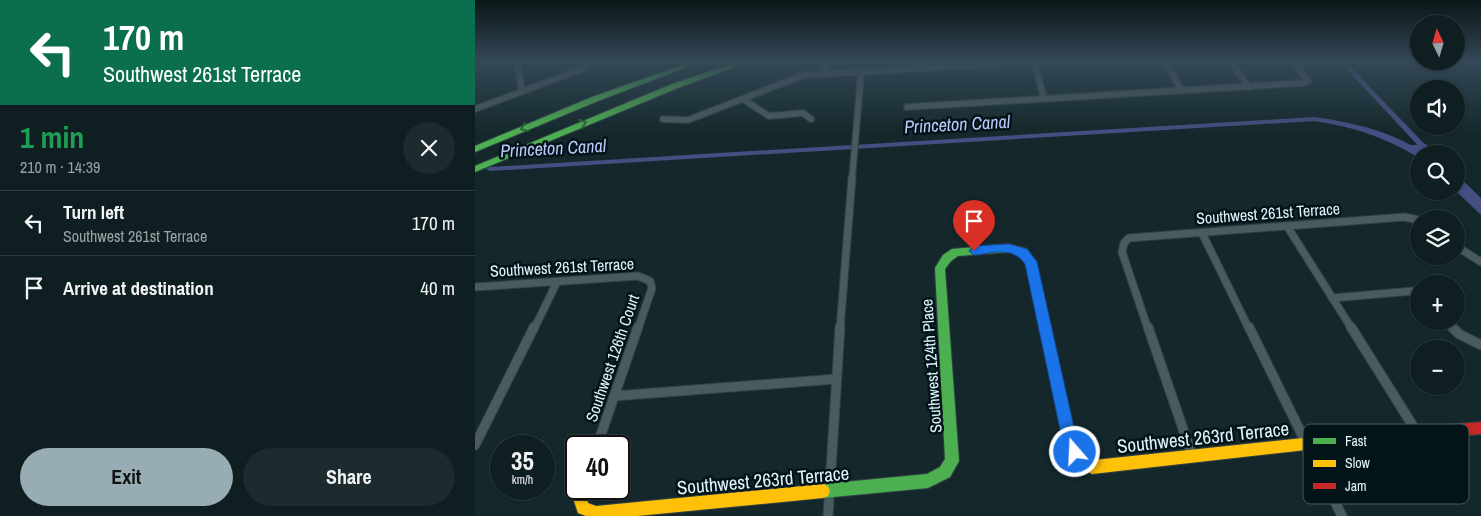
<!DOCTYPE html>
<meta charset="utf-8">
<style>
body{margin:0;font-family:"Archivo Narrow",sans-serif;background:#1d2b2e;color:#f1f3f6;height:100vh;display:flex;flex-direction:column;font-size:19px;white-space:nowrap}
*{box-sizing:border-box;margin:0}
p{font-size:16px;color:#9ba2a5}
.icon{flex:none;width:28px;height:28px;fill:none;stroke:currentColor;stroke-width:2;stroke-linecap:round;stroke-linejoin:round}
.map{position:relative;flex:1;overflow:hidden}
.details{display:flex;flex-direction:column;background:#0f1e21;width:475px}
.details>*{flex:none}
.banner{background:#0b6e4f;color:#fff;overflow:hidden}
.needle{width:32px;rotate:355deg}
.controls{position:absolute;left:935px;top:15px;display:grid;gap:10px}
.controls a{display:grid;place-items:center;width:55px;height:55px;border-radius:50%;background:#0f1e21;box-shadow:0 1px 4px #0004,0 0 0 1px #2f3c3f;font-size:25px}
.speed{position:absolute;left:15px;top:435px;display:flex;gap:10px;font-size:25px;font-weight:700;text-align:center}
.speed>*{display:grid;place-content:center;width:65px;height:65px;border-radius:50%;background:#0f1e21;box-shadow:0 1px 4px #0004,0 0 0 1px #2f3c3f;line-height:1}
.speed small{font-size:12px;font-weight:400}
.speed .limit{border:2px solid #111;border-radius:8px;background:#fff;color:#111}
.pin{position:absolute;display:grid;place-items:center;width:42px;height:42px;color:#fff;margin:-51px -21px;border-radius:50% 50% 50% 0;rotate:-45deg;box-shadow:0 0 5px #0007}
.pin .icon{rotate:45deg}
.me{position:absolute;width:55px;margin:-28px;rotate:341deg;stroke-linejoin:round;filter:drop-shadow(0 0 4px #0008)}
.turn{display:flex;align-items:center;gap:18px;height:105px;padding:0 20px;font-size:22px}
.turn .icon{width:65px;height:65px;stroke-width:2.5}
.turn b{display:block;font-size:35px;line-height:42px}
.round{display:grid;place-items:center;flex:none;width:52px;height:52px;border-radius:26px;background:#1d2b2e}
.overview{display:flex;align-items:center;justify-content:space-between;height:85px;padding:0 20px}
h1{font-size:30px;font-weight:700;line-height:38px;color:#1e9e55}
.button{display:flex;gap:10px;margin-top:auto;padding:10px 20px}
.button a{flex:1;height:58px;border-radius:30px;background:#97adb3;color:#111;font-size:20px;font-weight:700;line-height:58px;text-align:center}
.button a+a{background:#1d2b2e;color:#f1f3f6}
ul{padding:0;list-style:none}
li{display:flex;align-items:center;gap:15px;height:65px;padding:0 20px;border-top:1px solid #2f3c3f}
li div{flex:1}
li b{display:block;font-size:19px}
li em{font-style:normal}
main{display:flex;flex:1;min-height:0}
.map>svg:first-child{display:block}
.water{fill:#444e81}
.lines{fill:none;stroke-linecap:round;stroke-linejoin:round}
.canal{fill:#444e81;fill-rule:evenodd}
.street-far2-casing{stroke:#324246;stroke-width:8}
.street-far1-casing{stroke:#324246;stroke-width:9}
.street-casing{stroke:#324246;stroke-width:11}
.fast-casing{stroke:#324246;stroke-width:2}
.slow-casing{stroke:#324246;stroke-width:2}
.jam-casing{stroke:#324246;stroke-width:2}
.street-far2{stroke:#4a5b5f;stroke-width:5.5}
.street-far1{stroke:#4a5b5f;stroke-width:7}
.street{stroke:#4a5b5f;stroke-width:9}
.fast{fill:#4caf50;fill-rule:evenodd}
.slow{fill:#ffc107;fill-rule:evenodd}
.jam{fill:#c62828;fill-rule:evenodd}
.oneway{stroke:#286234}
.route{fill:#1a73e8;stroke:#114b97}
.labels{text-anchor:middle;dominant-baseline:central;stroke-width:5;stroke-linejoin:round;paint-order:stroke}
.street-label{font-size:16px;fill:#ddf5fb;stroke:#031419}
.water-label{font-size:18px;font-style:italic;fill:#bec9fb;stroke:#031419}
.near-street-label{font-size:19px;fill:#ddf5fb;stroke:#031419}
.key{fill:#031419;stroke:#44585d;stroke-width:1}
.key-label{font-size:14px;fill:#ddf5fb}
</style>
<main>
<section class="details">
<div class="banner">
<div class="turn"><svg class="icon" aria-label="left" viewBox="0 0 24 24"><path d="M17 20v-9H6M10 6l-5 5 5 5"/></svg><div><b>170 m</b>Southwest 261st Terrace</div></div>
</div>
<div class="overview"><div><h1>1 min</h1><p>210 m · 14:39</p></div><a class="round"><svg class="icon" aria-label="close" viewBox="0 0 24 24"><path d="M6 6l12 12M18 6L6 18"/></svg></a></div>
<ul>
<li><svg class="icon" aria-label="left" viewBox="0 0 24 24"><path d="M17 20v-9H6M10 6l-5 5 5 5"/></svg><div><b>Turn left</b><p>Southwest 261st Terrace</p></div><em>170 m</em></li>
<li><svg class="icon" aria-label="arrive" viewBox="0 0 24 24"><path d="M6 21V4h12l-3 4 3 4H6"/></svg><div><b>Arrive at destination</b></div><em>40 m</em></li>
</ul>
<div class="button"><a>Exit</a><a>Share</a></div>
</section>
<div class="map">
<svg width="1006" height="516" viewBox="0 0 1006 516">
<rect width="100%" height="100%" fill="#14282c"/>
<path class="water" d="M951 144 961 154H944V158L926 146Z
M981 174 1006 198V215L981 191Z"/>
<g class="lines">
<path class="canal" d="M864 61H870L959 154H951Z
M839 117C871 121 923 132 948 154H944V156H941C909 137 876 126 839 121L15 171 11 169 15 167Z"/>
<defs>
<path id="street-far2" d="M42 61 47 91
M350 61 352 74
M559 61 569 99
M690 61 707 91
M755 61 774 87
M268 99 294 116 328 113 336 119
M432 107 828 83 833 81 818 61
M0 109 107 69 115 61
M188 119 213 120 329 75 581 61
M377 180 386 72"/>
<path id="street-far1" d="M812 226 877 329
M727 233 774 329
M981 246 1006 262
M0 287 163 276 175 281 177 288 163 329
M857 298 938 291 944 296
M971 321 979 329
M59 329 82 282
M365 329 377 178
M673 329 647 252 649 243 654 238 929 217 944 220"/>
<path id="street" d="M673 327 717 455
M774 327 867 516
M876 327 943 434
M977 327 984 334 1006 345
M139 396 361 379
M0 445 59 327
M122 446 163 327
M353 516 365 327"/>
<path id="fast" d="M219 61H228L123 101 0 152V146L117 97Z
M266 61H275L203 88 0 172V166L197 84Z
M534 244 552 249 561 262 594 411 592 415 588 417 584 415 582 411 551 263 545 255 534 252 483 256 476 261 470 269 484 461 475 477 453 488 348 498 343 496 341 491 343 486 348 484 452 474 465 467 470 459 460 268 468 255 477 249Z"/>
<path id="slow" d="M588 405 592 407C602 428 596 445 619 460L876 433 881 435 882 439 881 443 876 445 617 474C591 463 587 436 582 411L584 407Z
M348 484 353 486 355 491 353 496 348 498 162 516H111L103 513 97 495 101 486V489H114L111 495 113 503 121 506Z"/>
<path id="jam" d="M1006 422V434L876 445 871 443 870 439 871 435 876 433Z"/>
</defs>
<use href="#street-far2" class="street-far2-casing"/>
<use href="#street-far1" class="street-far1-casing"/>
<use href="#street" class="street-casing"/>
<use href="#fast" class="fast-casing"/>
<use href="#slow" class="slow-casing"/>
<use href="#jam" class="jam-casing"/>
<use href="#street-far2" class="street-far2"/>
<use href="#street-far1" class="street-far1"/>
<use href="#street" class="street"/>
<use href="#fast" class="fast"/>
<use href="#slow" class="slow"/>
<use href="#jam" class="jam"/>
</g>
<defs><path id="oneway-chevron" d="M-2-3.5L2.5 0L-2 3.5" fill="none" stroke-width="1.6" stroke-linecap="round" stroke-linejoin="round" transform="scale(1.25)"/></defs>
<g class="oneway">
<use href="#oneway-chevron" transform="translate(108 123) rotate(-22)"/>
<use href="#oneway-chevron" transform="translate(49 128) rotate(157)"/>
</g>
<linearGradient id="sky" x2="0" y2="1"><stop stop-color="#0b1618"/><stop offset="0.46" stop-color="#344856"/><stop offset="1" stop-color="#344856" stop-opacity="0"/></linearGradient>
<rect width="1006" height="133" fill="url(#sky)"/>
<path class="route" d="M534 244 552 249 562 262 602 441 607 452 605 457 600 459 595 457 588 443 550 264C537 246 519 253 499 255L494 251 499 246Z"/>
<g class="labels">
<g class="street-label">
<text transform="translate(793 213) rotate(-4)">Southwest 261st Terrace</text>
<text transform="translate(87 267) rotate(-3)">Southwest 261st Terrace</text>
<text transform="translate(137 358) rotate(-71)">Southwest 126th Court</text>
<text transform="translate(456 366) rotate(-94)">Southwest 124th Place</text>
</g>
<g class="water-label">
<text transform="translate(482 124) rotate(-3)">Princeton Canal</text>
<text transform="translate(78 148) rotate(-3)">Princeton Canal</text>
</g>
<g class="near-street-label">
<text transform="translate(728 437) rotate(-6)">Southwest 263rd Terrace</text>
<text transform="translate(288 480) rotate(-5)">Southwest 263rd Terrace</text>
</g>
</g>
<rect x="828" y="424" width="166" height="80" rx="8" class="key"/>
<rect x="838" y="438" width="23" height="6" fill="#4caf50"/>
<rect x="838" y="460" width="23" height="7" fill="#ffc107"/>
<rect x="838" y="483" width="23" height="6" fill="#c62828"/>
<g class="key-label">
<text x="870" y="446">Fast</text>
<text x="870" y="468">Slow</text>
<text x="870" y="491">Jam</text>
</g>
</svg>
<div class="controls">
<a><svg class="needle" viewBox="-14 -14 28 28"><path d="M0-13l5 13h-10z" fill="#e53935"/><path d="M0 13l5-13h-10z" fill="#9ba2a5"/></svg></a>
<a><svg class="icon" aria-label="sound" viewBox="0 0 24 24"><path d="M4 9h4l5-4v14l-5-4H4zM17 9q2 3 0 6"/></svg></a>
<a><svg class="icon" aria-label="search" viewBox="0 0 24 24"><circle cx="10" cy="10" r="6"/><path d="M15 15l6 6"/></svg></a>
<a><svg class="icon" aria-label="layers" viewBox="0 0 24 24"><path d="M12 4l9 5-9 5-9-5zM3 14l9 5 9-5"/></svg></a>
<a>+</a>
<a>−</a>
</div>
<div class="speed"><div>35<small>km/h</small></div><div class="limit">40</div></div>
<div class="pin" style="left:499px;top:251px;background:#d93025"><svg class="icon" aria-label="arrive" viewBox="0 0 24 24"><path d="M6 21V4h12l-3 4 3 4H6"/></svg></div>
<svg class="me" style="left:600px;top:452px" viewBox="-20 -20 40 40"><circle r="17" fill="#1a73e8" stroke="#fff" stroke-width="3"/><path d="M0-11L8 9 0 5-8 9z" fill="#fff"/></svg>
</div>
</main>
